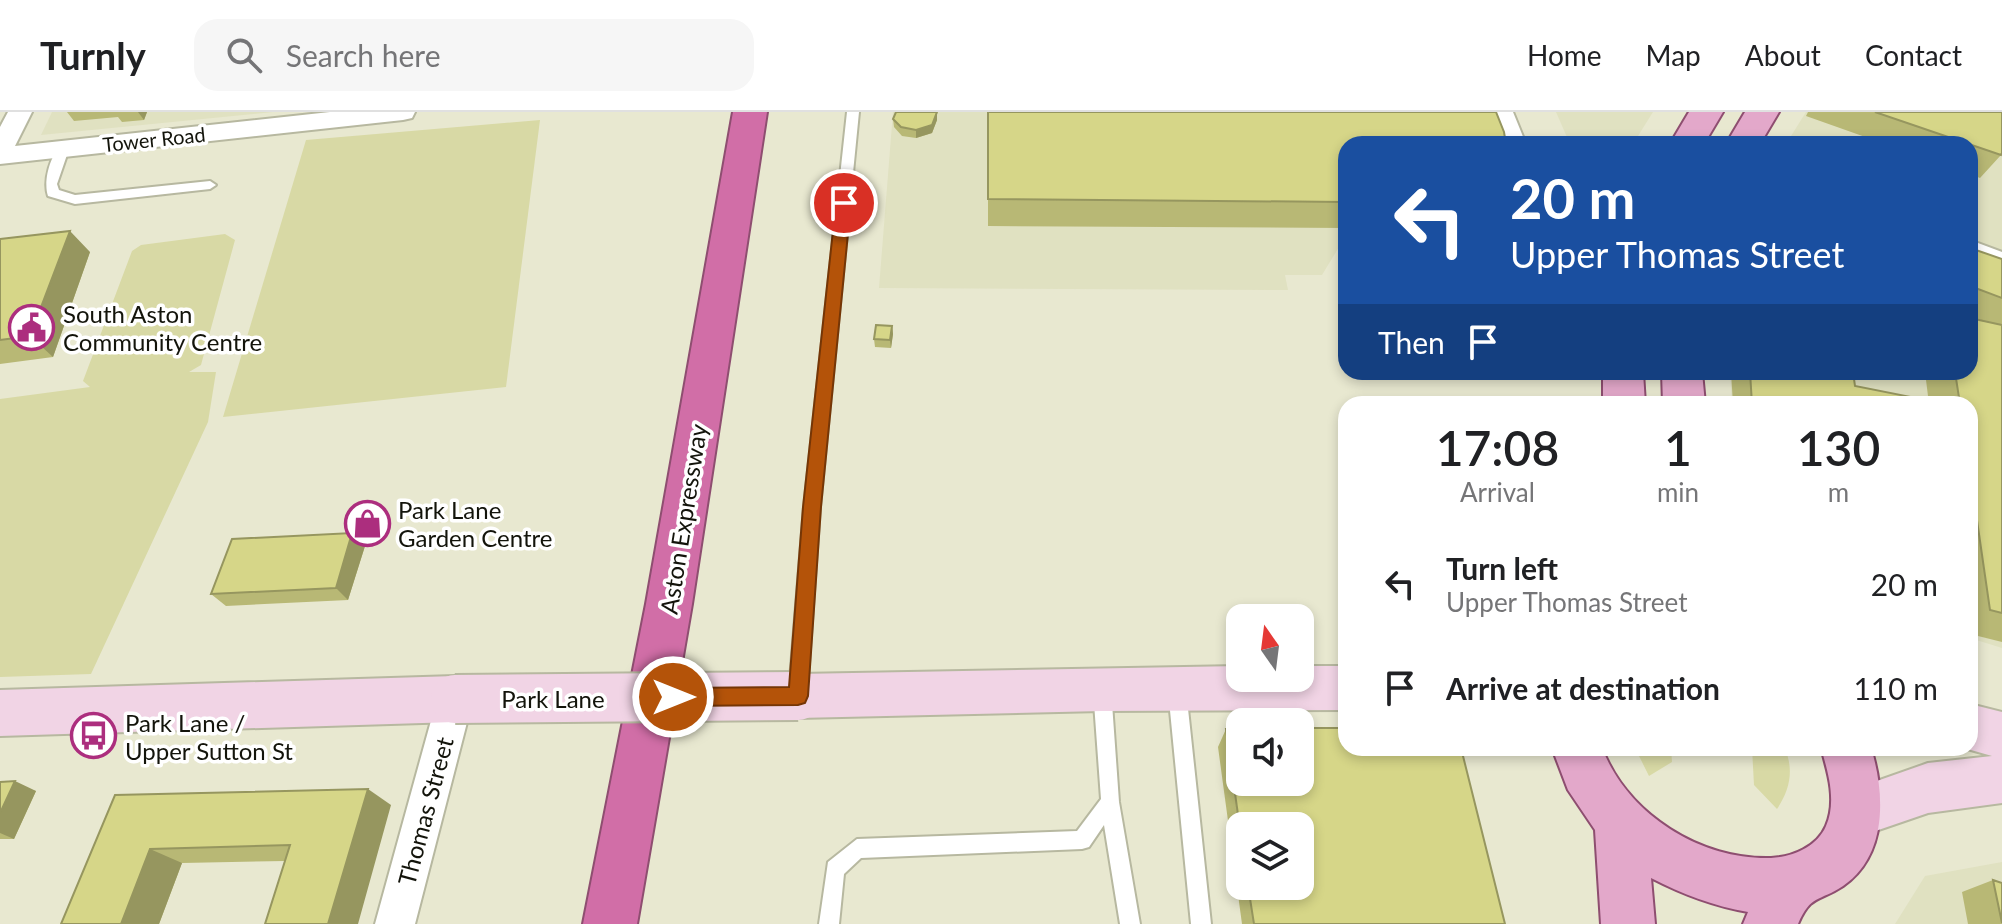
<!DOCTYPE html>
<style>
body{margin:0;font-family:Lato,sans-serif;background:#f6f6f6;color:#202124;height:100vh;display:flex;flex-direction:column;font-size:30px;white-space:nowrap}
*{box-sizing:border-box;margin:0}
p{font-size:26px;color:#757577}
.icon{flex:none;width:44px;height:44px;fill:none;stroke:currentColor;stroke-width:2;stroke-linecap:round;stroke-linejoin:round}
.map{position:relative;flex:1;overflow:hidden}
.side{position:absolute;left:1338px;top:284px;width:640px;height:360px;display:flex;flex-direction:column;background:#fff;border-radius:24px;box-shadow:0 4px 12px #0003}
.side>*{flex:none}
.guide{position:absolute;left:1338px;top:24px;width:640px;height:244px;border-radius:24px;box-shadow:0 4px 12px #0003;background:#1a4fa0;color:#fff;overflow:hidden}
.needle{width:52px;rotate:346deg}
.fabs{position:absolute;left:1226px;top:492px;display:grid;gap:16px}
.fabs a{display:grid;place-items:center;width:88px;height:88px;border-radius:16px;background:#fff;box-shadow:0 4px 12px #0003;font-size:40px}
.pin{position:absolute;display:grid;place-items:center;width:68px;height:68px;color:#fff;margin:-34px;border:4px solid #fff;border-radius:50%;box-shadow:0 2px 8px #0007}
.me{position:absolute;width:88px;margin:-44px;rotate:90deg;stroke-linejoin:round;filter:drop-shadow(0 0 6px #0008)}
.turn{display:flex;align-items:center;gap:28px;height:168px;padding:0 40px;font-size:36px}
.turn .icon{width:104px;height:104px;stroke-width:2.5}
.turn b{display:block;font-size:56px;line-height:68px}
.then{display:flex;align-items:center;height:76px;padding:0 40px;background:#0003;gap:16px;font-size:30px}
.eta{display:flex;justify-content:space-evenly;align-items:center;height:136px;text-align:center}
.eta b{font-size:48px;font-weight:600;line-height:56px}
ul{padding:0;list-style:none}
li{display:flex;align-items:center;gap:24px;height:104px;padding:0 40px}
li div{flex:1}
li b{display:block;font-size:30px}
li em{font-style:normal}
header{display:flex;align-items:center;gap:48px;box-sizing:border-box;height:112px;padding:0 40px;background:#fff;border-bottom:2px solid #e0e0e0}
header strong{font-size:38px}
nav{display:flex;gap:44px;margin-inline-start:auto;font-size:28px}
.search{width:560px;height:72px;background:#f6f6f6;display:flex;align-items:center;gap:20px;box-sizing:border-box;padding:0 28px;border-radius:24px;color:#757577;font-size:30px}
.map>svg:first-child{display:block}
.built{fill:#e0e1c1}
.green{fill:#d8d9a5}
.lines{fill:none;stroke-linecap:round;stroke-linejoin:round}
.service-casing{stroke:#b7b8a0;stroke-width:4}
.minor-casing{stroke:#b7b8a0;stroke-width:4}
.secondary-casing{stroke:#b7b8a0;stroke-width:4}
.primary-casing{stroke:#8e4e70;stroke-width:4}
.motorway-casing{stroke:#8e4e70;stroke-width:4}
.service{fill:#fff;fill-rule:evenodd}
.minor{fill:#fff;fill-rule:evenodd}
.secondary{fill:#f1d4e5;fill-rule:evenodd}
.primary{fill:#e3a8ca;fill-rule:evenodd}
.motorway{fill:#d16ea7;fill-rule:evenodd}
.secondary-bridge-casing{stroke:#b7b8a0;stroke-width:52;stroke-linecap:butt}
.secondary-bridge{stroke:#f1d4e5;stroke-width:48}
.wall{fill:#b8b875;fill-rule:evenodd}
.shaded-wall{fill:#96965f}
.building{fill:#d6d688;stroke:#96965f;stroke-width:2}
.route{fill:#b45309;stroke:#753606;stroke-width:2}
.labels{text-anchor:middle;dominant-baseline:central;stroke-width:7;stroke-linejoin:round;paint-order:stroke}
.far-street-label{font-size:20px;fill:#13140b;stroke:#fff}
.poi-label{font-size:24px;fill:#13140b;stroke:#fff;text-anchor:start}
.street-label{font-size:24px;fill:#13140b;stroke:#fff}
</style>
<header>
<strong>Turnly</strong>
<div class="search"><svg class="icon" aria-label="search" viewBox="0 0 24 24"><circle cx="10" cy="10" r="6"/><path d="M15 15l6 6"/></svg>Search here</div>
<nav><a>Home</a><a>Map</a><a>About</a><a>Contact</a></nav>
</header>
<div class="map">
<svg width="2002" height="812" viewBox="0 0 2002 812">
<rect width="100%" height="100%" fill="#e8e8d0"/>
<path class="built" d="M52 0H273L41 23Z
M893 0H1476L1346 32V130L1339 135 1322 163H1285L1288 178 879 176Z
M1556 0H1653L1633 32H1570Z
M1806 0H1968L2002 12V536L1970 526V292H1732L1730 260H1970V32H1786Z
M2002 750V812H1895L1925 764Z"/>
<path class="green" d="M540 8 506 275 223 305 306 28Z
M225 122 235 128 201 253 189 260H216L208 310 91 562 0 565V287L90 275 83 269 132 139 141 133Z
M1635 636H1671L1672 650 1649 664Z
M1752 636H1785C1794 659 1790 677 1777 697L1754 673Z"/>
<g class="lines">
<defs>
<path id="service" d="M847 0H859L820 395 807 580 804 586 798 588 792 586 789 580 804 395Z
M63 33 69 37 57 72 59 78 75 83 210 69 216 73 210 77 75 92 48 84C43 70 50 41 63 33Z
M1970 128 2002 140V150L1970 138Z
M1102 569 1108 571 1111 577 1119 690 1140 812H1120L1104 713 1089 735 1082 737 861 746 844 762 839 812H819L828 750 857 727 1077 719 1101 687 1093 577 1096 571Z
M1177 570 1183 572 1186 578 1211 812H1191L1168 578 1171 572Z"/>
<path id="minor" d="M8 0H32L15 34 330 0H415L412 6 403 8 0 52V15Z
M1489 0H1513L1526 32H1500Z
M455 571 468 575 473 587 415 812H375L437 587 442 575Z"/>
<path id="secondary" d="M1240 554V566H1300V554H1346V598L1102 599 798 606 781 600 774 584 781 568 798 562Z
M455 564 472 571 479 587 472 603 455 610 0 624V578Z
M1970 592 2002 600V691L1928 701 1858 725 1840 718 1832 700 1840 682 1928 651 1992 644 1964 636H1970Z"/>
<path id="primary" d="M1689 0H1723L1704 32H1670Z
M1745 0H1779L1760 32H1726Z
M1603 260H1643L1645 292H1603Z
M1662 260H1702L1705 292H1663Z
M1552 636H1602C1628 703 1701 748 1771 746 1792 745 1817 735 1826 714 1837 689 1828 660 1821 636H1871C1885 681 1888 743 1843 774 1819 790 1811 782 1798 812H1743L1748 800C1713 794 1682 782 1651 766L1655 812H1601L1595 718 1568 678Z"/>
<path id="motorway" d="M733 0H767L692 492 637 812H583L646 492Z"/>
</defs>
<use href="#service" class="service-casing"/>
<use href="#minor" class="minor-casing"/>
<use href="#secondary" class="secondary-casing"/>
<use href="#primary" class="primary-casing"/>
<use href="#motorway" class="motorway-casing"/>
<use href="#service" class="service"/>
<use href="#minor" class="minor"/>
<use href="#secondary" class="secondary"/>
<use href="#primary" class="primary"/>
<use href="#motorway" class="motorway"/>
<defs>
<path id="secondary-bridge" d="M455 587 798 584"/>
</defs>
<use href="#secondary-bridge" class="secondary-bridge-casing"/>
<use href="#secondary-bridge" class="secondary-bridge"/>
</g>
<path class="wall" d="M67 0H147L144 8 122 10 118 5 74 9Z
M937 0V8L932 21 916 26 902 24 894 15 893 7Z
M1808 0H2002L2001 43 1980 66 1970 62V32H1885L1806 4Z
M1346 32V116L988 114V87Z
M0 127 90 140 53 245 0 252Z
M1970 136 2002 147V530L1970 522V292H1929L1925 260H1970L1984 209 1970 204Z
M892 214 893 222 891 236 875 235 874 227Z
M1731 260H1853L1855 274 1918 292H1733Z
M352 421 365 434 348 488 226 494 211 482Z
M1226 617 1505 812H1242L1218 635ZM1240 714 1300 774H1240Z
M0 670 36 679 14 727H0Z
M115 683 391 693 285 749 182 751 159 812H61Z
M1993 768 2002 812H1968L1962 780Z"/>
<path class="shaded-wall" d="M138 0H147L144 8Z
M937 0V8L932 21 916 26V18Z
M70 119 90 140 53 245 30 224Z
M892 214 893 222 891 236 890 228Z
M352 421 365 434 348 488 336 476Z
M15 669 36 679 14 727 0 721V701Z
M368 677 391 693 358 812H328Z
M150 737 182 751 159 812H121Z"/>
<path class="building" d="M896 0H937L932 13 916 18 901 15 893 7Z
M988 0H1496L1504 20 1506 32H1346V90L988 87Z
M1875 0H2002V41L2001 43Z
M70 119 30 224 0 228V127Z
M1970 136 2002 147V186L1970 174Z
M1970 206 2002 213V501L1990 498 1970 360V292H1960L1955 260H1970Z
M876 213 892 214 890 228 874 227Z
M1750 260H1853L1855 274 1916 286 1918 292H1752Z
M352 421 336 476 211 482 232 427Z
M1300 616H1346V636H1461L1505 812H1254L1248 774H1300V714H1240V717L1226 617H1240V670H1300Z
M15 669 0 701V670Z
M368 677 328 812H265L290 733 150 737 121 812H61L115 683Z
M1993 768 2002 771V811Z"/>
<path class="route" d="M844 86 851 91 821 395 808 584 805 591 798 593 673 594 666 592 663 585 666 578 673 576 789 575 803 395 836 91Z"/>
<defs>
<symbol id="civic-ring" viewBox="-11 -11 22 22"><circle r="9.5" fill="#fff" stroke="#ac2e7e" stroke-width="1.5"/><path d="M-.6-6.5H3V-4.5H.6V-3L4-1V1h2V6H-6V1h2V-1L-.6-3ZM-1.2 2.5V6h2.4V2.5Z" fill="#ac2e7e"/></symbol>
<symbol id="shop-ring" viewBox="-11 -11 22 22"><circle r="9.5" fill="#fff" stroke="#ac2e7e" stroke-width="1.5"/><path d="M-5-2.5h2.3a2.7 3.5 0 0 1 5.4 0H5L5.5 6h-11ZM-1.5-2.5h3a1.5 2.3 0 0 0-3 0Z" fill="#ac2e7e"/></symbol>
<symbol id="bus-ring" viewBox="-11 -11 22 22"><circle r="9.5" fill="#fff" stroke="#ac2e7e" stroke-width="1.5"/><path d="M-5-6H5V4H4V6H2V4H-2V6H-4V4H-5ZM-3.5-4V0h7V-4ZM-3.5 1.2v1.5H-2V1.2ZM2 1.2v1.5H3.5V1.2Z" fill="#ac2e7e"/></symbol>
</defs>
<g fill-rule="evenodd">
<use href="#civic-ring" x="6" y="190" width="51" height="51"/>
<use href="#shop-ring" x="342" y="386" width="51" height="51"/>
<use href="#bus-ring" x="68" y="598" width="51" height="51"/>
</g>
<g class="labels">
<g class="far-street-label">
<text transform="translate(154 27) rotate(-6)">Tower Road</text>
</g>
<g class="poi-label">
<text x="63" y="201">South Aston<tspan x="63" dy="28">Community Centre</tspan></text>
<text x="398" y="397">Park Lane<tspan x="398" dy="28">Garden Centre</tspan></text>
<text x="125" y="610">Park Lane /<tspan x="125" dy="28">Upper Sutton St</tspan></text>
</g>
<g class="street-label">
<text transform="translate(683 407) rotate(-81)">Aston Expressway</text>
<text x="553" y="586">Park Lane</text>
<text transform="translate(425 699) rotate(-75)">Thomas Street</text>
</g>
</g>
</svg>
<div class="fabs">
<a><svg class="needle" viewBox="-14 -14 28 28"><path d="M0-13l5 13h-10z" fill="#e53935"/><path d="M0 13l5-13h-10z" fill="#757577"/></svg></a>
<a><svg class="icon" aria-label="sound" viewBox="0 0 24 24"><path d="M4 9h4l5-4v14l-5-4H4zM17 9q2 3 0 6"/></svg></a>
<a><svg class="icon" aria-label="layers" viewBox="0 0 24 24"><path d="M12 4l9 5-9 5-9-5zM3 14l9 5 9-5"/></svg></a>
</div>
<div class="pin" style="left:844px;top:91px;background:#d93025"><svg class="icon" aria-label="arrive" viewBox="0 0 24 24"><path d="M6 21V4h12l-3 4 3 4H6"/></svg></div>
<svg class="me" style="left:673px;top:585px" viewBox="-20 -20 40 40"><circle r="17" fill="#b45309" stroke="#fff" stroke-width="3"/><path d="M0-11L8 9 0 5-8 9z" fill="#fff"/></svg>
<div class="guide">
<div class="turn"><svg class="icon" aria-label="left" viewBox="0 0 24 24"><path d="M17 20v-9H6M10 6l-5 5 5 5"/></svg><div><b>20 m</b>Upper Thomas Street</div></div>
<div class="then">Then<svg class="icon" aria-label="arrive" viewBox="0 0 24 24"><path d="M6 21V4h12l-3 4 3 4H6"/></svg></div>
</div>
<section class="side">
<div class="eta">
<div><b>17:08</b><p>Arrival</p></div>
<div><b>1</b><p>min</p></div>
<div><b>130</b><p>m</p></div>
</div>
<ul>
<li><svg class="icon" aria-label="left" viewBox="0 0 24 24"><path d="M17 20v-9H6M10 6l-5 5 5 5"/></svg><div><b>Turn left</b><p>Upper Thomas Street</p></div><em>20 m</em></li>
<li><svg class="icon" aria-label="arrive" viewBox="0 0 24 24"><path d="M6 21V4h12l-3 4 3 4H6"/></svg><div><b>Arrive at destination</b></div><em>110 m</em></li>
</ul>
</section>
</div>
